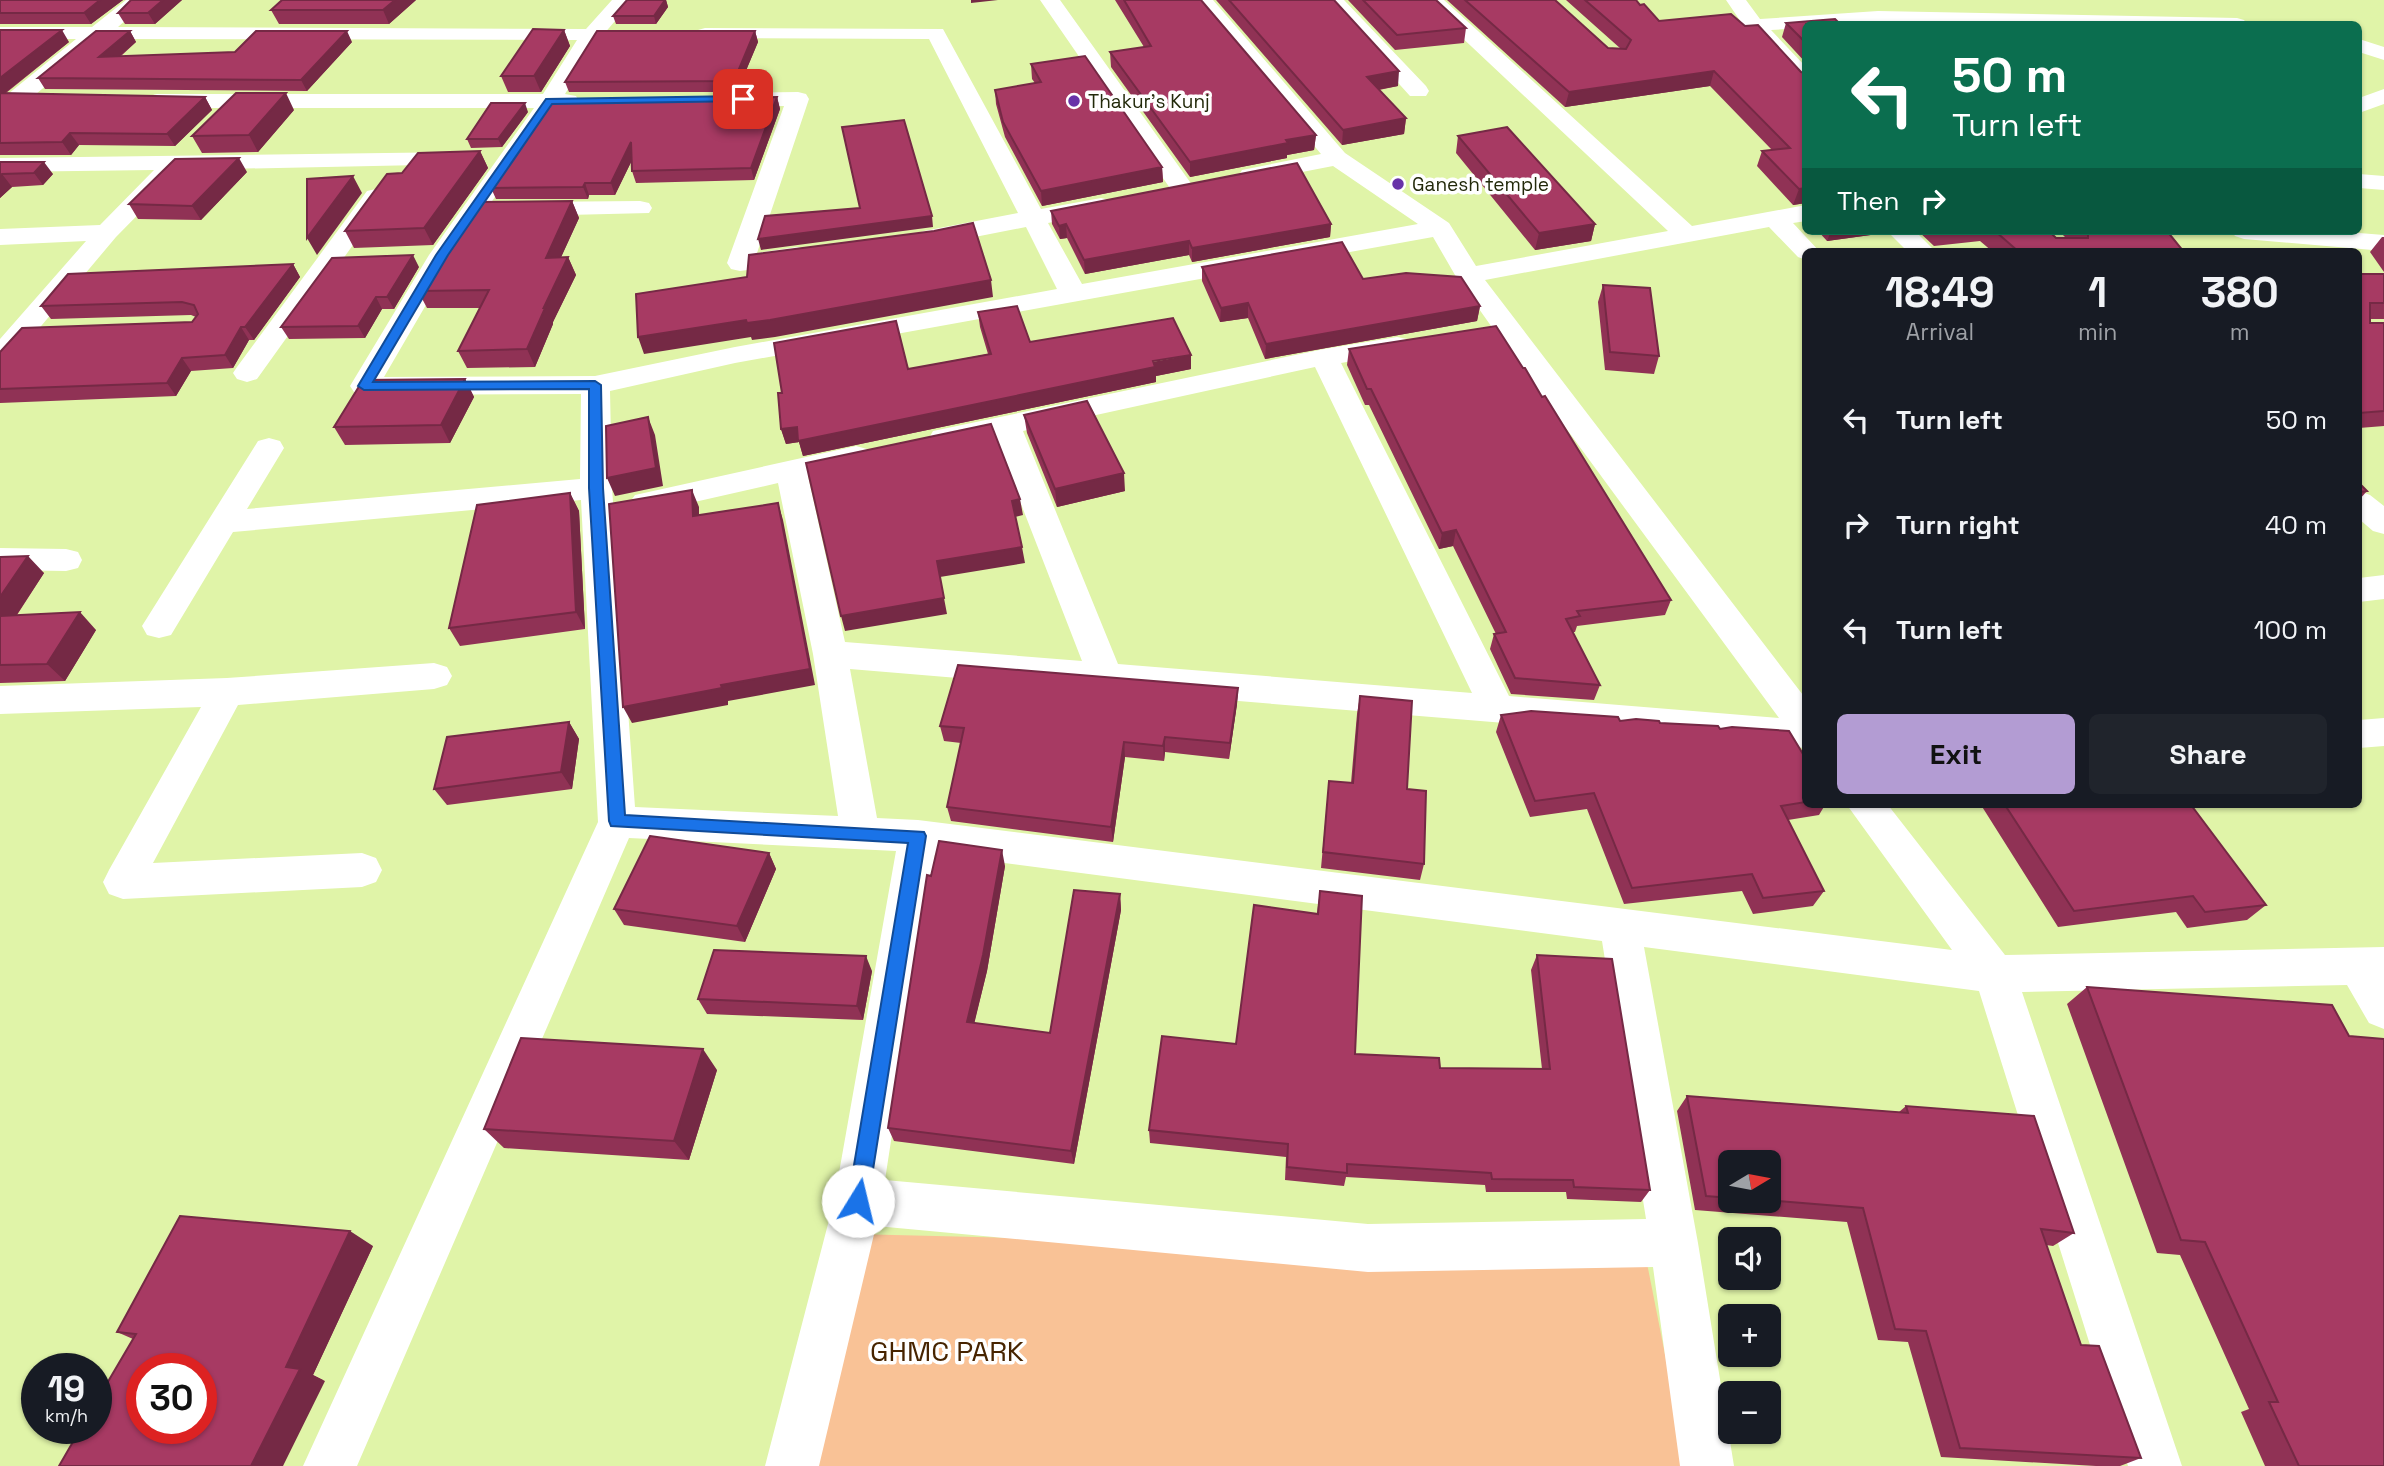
<!DOCTYPE html>
<meta charset="utf-8">
<style>
body{margin:0;font-family:"Space Grotesk",sans-serif;background:#20242c;color:#f1f3f6;height:100vh;display:flex;flex-direction:column;font-size:26px;white-space:nowrap}
*{box-sizing:border-box;margin:0}
p{font-size:23px;color:#9ea1a6}
.icon{flex:none;width:38px;height:38px;fill:none;stroke:currentColor;stroke-width:2;stroke-linecap:round;stroke-linejoin:round}
.map{position:relative;flex:1;overflow:hidden}
.sheet{position:absolute;left:1802px;top:248px;width:560px;height:560px;display:flex;flex-direction:column;background:#171b24;border-radius:10px;box-shadow:0 2px 5px #0004}
.sheet>*{flex:none}
.banner{position:absolute;left:1802px;top:21px;width:560px;height:214px;border-radius:10px;box-shadow:0 2px 5px #0004;background:#0b6e4f;color:#fff;overflow:hidden}
.needle{width:46px;rotate:80deg}
.tools{position:absolute;left:1718px;top:1150px;display:grid;gap:14px}
.tools a{display:grid;place-items:center;width:63px;height:63px;border-radius:10px;background:#171b24;box-shadow:0 2px 5px #0004;font-size:35px}
.speed{position:absolute;left:21px;top:1353px;display:flex;gap:14px;font-size:35px;font-weight:700;text-align:center}
.speed>*{display:grid;place-content:center;width:91px;height:91px;border-radius:50%;background:#171b24;box-shadow:0 2px 5px #0004;line-height:1}
.speed small{font-size:18px;font-weight:400}
.speed .limit{border:10px solid #d22;background:#fff;color:#111}
.pin{position:absolute;display:grid;place-items:center;width:60px;height:60px;color:#fff;margin:-30px;border-radius:14px;box-shadow:0 4px 10px #0006}
.me{position:absolute;width:77px;margin:-38px;rotate:9deg;stroke-linejoin:round;filter:drop-shadow(0 0 5px #0008)}
.turn{display:flex;align-items:center;gap:24px;height:147px;padding:0 35px;font-size:32px}
.turn .icon{width:91px;height:91px;stroke-width:2.5}
.turn b{display:block;font-size:49px;line-height:60px}
.then{display:flex;align-items:center;height:66px;padding:0 35px;background:#0003;gap:14px;font-size:26px}
.eta{display:flex;justify-content:space-evenly;align-items:center;height:119px;text-align:center}
.eta b{font-size:42px;font-weight:800;line-height:49px}
.primary-button{display:flex;gap:14px;margin-top:auto;padding:14px 35px}
.primary-button a{flex:1;height:80px;border-radius:10px;background:#b39cd3;color:#111;font-size:28px;font-weight:800;line-height:80px;text-align:center}
.primary-button a+a{background:#20242c;color:#f1f3f6}
ul{padding:0;list-style:none}
li{display:flex;align-items:center;gap:21px;height:105px;padding:0 35px}
li div{flex:1}
li b{display:block;font-size:26px}
li em{font-style:normal}
.map>svg:first-child{display:block}
.green{fill:#f9c296}
.lines{fill:none;stroke-linecap:round;stroke-linejoin:round}
.street{fill:#fff;fill-rule:evenodd}
.wall{fill:#903255;fill-rule:evenodd}
.shaded-wall{fill:#752945}
.building{fill:#a73a63;stroke:#752945;stroke-width:2;fill-rule:evenodd}
.route{fill:#1a73e8;stroke:#114b97;stroke-width:2}
.poi-dot{fill:#6832a8;stroke:#fff;stroke-width:2.5}
.labels{text-anchor:middle;dominant-baseline:central;stroke-width:7;stroke-linejoin:round;paint-order:stroke}
.far-poi-label{font-size:19px;fill:#22290a;stroke:#fff;text-anchor:start}
.near-park-label{font-size:28px;fill:#472400;stroke:#fff}
</style>
<div class="map">
<svg width="2384" height="1466" viewBox="0 0 2384 1466">
<rect width="100%" height="100%" fill="#e0f4a8"/>
<path class="green" d="M853 1234 1645 1253 1687 1466H804Z"/>
<g class="lines">
<path class="street" d="M126 0H148L118 27 586 29 612 0H633L597 42 565 94 576 96 579 101 576 106 556 108 455 255 384 377 595 376 735 347 1057 289 1026 227 924 247 915 244 911 239 915 234 924 231 1018 213 929 39 698 38 695 34 698 30 705 28 943 29 1041 209 1101 198 1110 200 1113 205 1110 210 1048 223 1082 284 1418 224 1333 166 1251 182 1242 180 1239 175 1242 170 1321 154 1192 0H1213L1345 153 1449 223 1476 266 1668 231 1422 0H1444L1692 226 1806 205V221L1793 223 1820 252H1806V260L1798 257 1769 227 1485 280 1806 699V748L850 669 877 818 918 820 1952 950 1847 805H1888L2005 955 2384 947V1029L2369 1023 2347 985 2022 992 2182 1466H2128L1979 991 1644 947 1698 1243 1734 1466H1680L1653 1267 1368 1272 876 1226 819 1466H765L834 1201 896 851 629 838 357 1466H303L598 822 581 500 233 532 171 635 159 638 147 635 142 626 258 441 269 438 280 441 284 448 247 509 580 479 581 394 364 395 354 392 350 386 429 255 534 108H157L149 106 146 101 149 96 157 94H543L577 40 102 39 24 104H8L5 99 8 94 76 39H0V27H92ZM1433 237 1455 275 1496 333 1779 718 1509 696 1341 363 1407 351 1411 345 1407 339 1397 337 1324 349 933 431 929 438 933 445 944 448 995 437 1082 661 845 642 808 476 867 463 871 456 867 449 856 446 635 495 630 502 635 509 646 513 778 483 813 654 838 816 635 807 612 488 610 391 735 363ZM1315 367 1472 693 1118 664 1023 431ZM935 854 1602 941 1646 1219 1368 1224 885 1180Z
M1040 0H1060L1195 189 1192 194 1183 196 1174 194Z
M1323 0H1344L1426 86 1429 91 1426 96H1410Z
M1726 0H1746L1760 19 1878 11 2237 18 2244 20 2247 24H1806V28L1771 30 1806 67V87L1798 85 1741 22Z
M2359 39 2384 47V60L2359 52Z
M2384 89V104L2359 113V98Z
M798 92 806 94 809 99 757 253 797 247 806 249 810 255 806 261 797 263 740 271 731 269 727 263 784 106 728 107 720 105 717 100 720 95 728 93Z
M461 152 469 154 473 159 469 164 175 170 177 173 174 178 116 237 10 363 0 365V339L86 241 0 245V229L100 225 154 170 0 172V158Z
M2359 174 2384 176V190L2359 188Z
M376 189 385 191 388 196 257 379 247 382 237 379 233 373 237 367 367 191Z
M640 201 649 203 652 208 649 213 527 216 518 214 515 209 518 204 527 202Z
M1887 231H1915L1936 252H1908Z
M2231 231H2334L2384 235V251L2244 239 2235 236Z
M2359 491 2370 495 2384 506V534L2373 531 2359 519Z
M0 548 66 549 78 552 82 560 78 568 66 571 0 570Z
M2384 575V599L2359 602V578Z
M434 663 447 667 452 676 447 685 434 689 238 705 153 863 362 853 376 858 382 870 376 882 362 887 123 899 109 894 103 882 109 870 201 707 0 714V686L227 678Z
M2384 718V746L2359 748V720Z"/>
</g>
<path class="wall" d="M0 0H123L91 24H0Z
M131 0H182L155 24H125L118 13Z
M282 0H416L389 24H279L271 10Z
M627 0H666L668 7 656 24H616L613 16Z
M1115 0H1201L1316 135 1314 150 1287 155V158L1190 177 1111 67 1110 52 1144 47Z
M1216 0H1334L1398 86 1379 90 1406 118 1404 134 1342 145Z
M1348 0H1436L1466 28 1464 43 1395 50Z
M1447 0H1555L1608 48 1621 49 1566 0H1636L1659 21 1745 26 1758 25 1806 203 1793 205 1757 166 1762 151 1772 150 1710 86 1565 107Z
M1786 23 1806 24V63L1782 37Z
M0 30 69 42 6 93 205 97 212 110 175 146 79 145 71 155H0Z
M564 30 570 46 541 92H508L501 76Z
M130 31 136 42 120 57 235 52 352 42 307 91 45 89 38 78Z
M755 31 758 42 737 92H569L565 82Z
M1031 64 1162 167 1163 182 1042 206 1005 137 996 104 995 90 1035 83 1032 79Z
M777 97 780 109 754 180 636 183 632 171V160L615 195H589L588 199H496L491 188Z
M294 110 258 152 202 153 192 136Z
M528 112 502 147 471 148 467 139Z
M1458 136 1595 224 1591 241 1535 250 1456 153Z
M480 151 488 168 433 245 354 248 345 231 402 173Z
M0 162 53 174 43 185 12 187 0 198Z
M247 172 201 220 138 219 129 204Z
M572 201 579 218 561 257H568L576 275 553 322V324L535 367 467 368 458 351 480 308H427L418 291Z
M1051 211 1331 224 1330 237 1192 262 1189 255 1085 274 1067 238 1060 239 1052 224Z
M1818 231H1886L1885 233 1827 241Z
M1918 231H2049L2056 238H2066L2059 231H2167L2184 252H1993L1980 241 1934 246Z
M2382 237H2384V272L2370 252Z
M293 264 300 277 254 340H249L233 368 191 371 176 396 0 403V352L192 322 196 317 191 315 51 319 41 306Z
M419 267 394 309H382L365 338 289 339 281 327Z
M1202 267 1363 279 1480 306 1477 321 1265 359 1248 318 1220 322 1202 281Z
M2359 273 2384 274V319H2370V323H2384V426L2359 428Z
M1603 285 1659 356 1654 374 1605 370 1598 302Z
M978 312 1030 342 1191 369 1156 376V382L803 456 799 442 786 444 781 429 908 369 988 354 980 327Z
M1349 349 1671 600 1665 615 1577 626 1575 632H1573L1600 685 1594 700 1511 694 1490 649 1494 634H1496L1453 546 1439 549 1369 405H1365L1347 365Z
M465 379 474 397 450 443 345 445 334 427Z
M1024 415 1125 491 1057 507 1027 433Z
M2359 483 2367 491 2359 500Z
M570 493 579 511 585 629 460 646 449 628Z
M0 557 44 573 17 615 96 630 65 681 0 683Z
M1238 688 1237 704 1229 759 1165 752 1164 761 1125 757 1113 842 951 821 947 807 961 743 944 741 940 726Z
M1360 696 1407 789 1424 864 1420 880 1321 868 1329 781 1351 783 1357 714Z
M1501 715 1660 723 1720 729 1806 759V805H1825L1819 815 1788 820 1824 891 1813 906 1753 914 1742 891 1624 904 1587 809 1530 817 1496 732Z
M569 722 579 739 572 789 447 805 434 789Z
M1981 805H2191L2266 905 2247 920 2187 928 2176 912 2058 927Z
M769 853 776 869 745 942 624 925 614 909Z
M1005 866 987 971 974 1023 1050 1033 1120 894 1121 910 1074 1164 894 1141 888 1128 931 876Z
M1320 891 1355 1054 1440 1068 1542 1069 1531 970 1537 955 1650 1190 1641 1202 1567 1199 1566 1192H1486L1485 1185 1346 1177 1344 1186 1285 1180 1286 1157 1150 1143 1149 1130 1236 1044 1317 913Z
M872 971 863 1020 707 1014 698 999Z
M2087 987 2384 1466H2265L2241 1412 2249 1409 2180 1255 2157 1253 2067 1004Z
M717 1070 689 1160 504 1148 484 1129Z
M1687 1096 1899 1112 1906 1106 2074 1233 2053 1246 2046 1245 2081 1345 2141 1458 2120 1466H2096L1941 1457 1908 1342 1878 1340 1847 1222 1695 1210 1677 1111ZM1731 1162 1769 1200H1731Z
M373 1246 313 1375 325 1381 133 1339 117 1332Z"/>
<path class="shaded-wall" d="M100 0H123L91 24 84 13Z
M163 0H182L155 24 148 13Z
M395 0H416L389 24 383 10Z
M665 0H666L668 7 656 24 654 16Z
M971 0H998L971 3Z
M62 30 69 42 6 92 3 98 0 97V78Z
M564 30 570 46 541 92 534 76Z
M130 31 136 42 106 68 99 57Z
M347 31 352 42 307 91 301 80Z
M755 31 758 42 737 92 734 81Z
M1399 71 1398 86 1365 92 1367 77Z
M1714 71 1710 86 1565 107 1569 92Z
M286 93 294 110 258 152 249 135Z
M205 97 212 110 175 146 167 134Z
M777 97 780 109 754 180 751 168Z
M525 103 528 112 502 147 498 139Z
M1406 118 1404 134 1342 145 1343 130Z
M70 133 79 145 71 155 62 142Z
M1316 135 1314 150 1287 155V158L1190 177V162L1286 140Z
M631 142 635 154 615 195 611 183Z
M480 151 488 168 433 245 424 228Z
M239 158 247 172 201 220 192 206Z
M44 162 53 174 43 185 34 173Z
M1162 167 1163 182 1042 206 1041 191Z
M2 174 12 187 0 198V176Z
M353 176 362 193 317 255 307 238Z
M585 183 589 195 588 199 583 187Z
M1806 188V203L1793 205 1799 189Z
M572 201 579 218 553 275 546 258Z
M932 216 933 227 761 250 758 239Z
M1066 224 1067 238 1060 239 1059 226Z
M1331 224 1330 237 1192 262V248Z
M1595 224 1591 241 1535 250 1539 233Z
M1831 231H1886L1885 233 1827 241Z
M1189 241V255L1085 274 1084 260Z
M413 255 419 267 394 309 387 297Z
M568 257 576 275 553 322V324L535 367 527 349 544 307Z
M293 264 300 277 254 340 245 327Z
M991 280 993 297 775 337 752 340 751 337 644 354 638 337Z
M376 297 382 309 365 338 358 326Z
M1248 303V318L1220 322 1221 308Z
M1480 306 1477 321 1265 359 1266 344Z
M241 327 249 340 233 368 225 355Z
M1191 355V369L1156 376V382L803 456 799 442 786 444 781 429Z
M182 358 191 371 176 396 167 383Z
M465 379 474 397 450 443 441 425Z
M648 417 655 435 663 486 615 496 607 478Z
M1124 473 1125 491 1057 507 1055 489Z
M692 490 699 507V532L693 516Z
M570 493 579 511 585 629 576 612Z
M1020 499 1023 515 1015 517 1012 501Z
M778 503 783 520 815 685 728 701V705L632 723 623 707 721 685Z
M1456 530 1453 546 1439 549 1442 533Z
M1022 547 1025 563 940 577 947 614 845 631 841 616 937 561Z
M28 556 44 573 4 634 0 630V597Z
M80 612 96 630 65 681 47 664Z
M1238 688 1237 704 1229 759 1230 743Z
M569 722 579 739 572 789 561 772Z
M1165 737V752L1164 761 1163 746Z
M1124 742 1125 757 1113 842 1111 827Z
M1002 850 1005 866 987 971 971 1037 967 1022Z
M769 853 776 869 745 942 737 926Z
M1120 894 1121 910 1074 1164 1071 1151Z
M866 956 872 971 863 1020 857 1006Z
M703 1049 717 1070 689 1160 674 1141Z
M350 1231 373 1246 313 1375 325 1381 283 1466H251L286 1367Z"/>
<path class="building" d="M0 0H100L84 13H0Z
M131 0H163L148 13H118Z
M282 0H395L383 10H271Z
M627 0H665L654 16H613Z
M1124 0H1201L1316 135 1286 140 1288 143 1190 162 1110 52 1151 46Z
M1229 0H1334L1399 71 1367 77 1406 118 1343 130Z
M1363 0H1436L1466 28 1397 35Z
M1465 0H1555L1608 48 1626 49 1631 40 1585 0H1636L1640 5 1644 4 1659 21 1731 14 1745 26 1758 25 1801 72 1806 73V188L1799 189 1762 151 1790 148 1714 71 1569 92Z
M1835 19 1840 24H1806V43L1786 23Z
M533 29 564 30 534 76H501Z
M0 30H62L0 78Z
M96 31H130L99 57 235 52 256 31H347L301 80 38 78Z
M597 31H755L734 81 565 82Z
M1085 56 1162 167 1041 191 1003 122 995 90 1041 82 1031 64Z
M0 93 205 97 167 134 70 133 62 142 0 143Z
M236 93H286L249 135 192 136Z
M777 97 751 168 632 171 631 142 611 183H585L583 187 491 188 553 100Z
M491 103H525L498 139H467Z
M904 120 932 216 758 239 765 216 860 208 842 127Z
M1507 127 1595 224 1539 233 1458 136Z
M480 151 424 228 345 231 387 174 402 173 418 153Z
M239 158 192 206 129 204 175 159Z
M0 162H44L34 173 2 174 0 176Z
M1297 163 1331 224 1192 248 1189 241 1084 260 1066 224 1059 226 1051 211Z
M353 176 307 238V179Z
M572 201 546 258 568 257 544 307 546 306 527 349 458 351 489 290 418 291 475 202Z
M973 223 991 280 770 320 747 323 746 320 638 337 636 294 747 277 749 255 934 231Z
M1995 231H2049L2056 238H2088V234L2084 231H2167L2184 252H2019Z
M1342 242 1363 279 1406 273 1461 277 1480 306 1266 344 1248 303 1221 308 1202 267Z
M413 255 387 297H376L358 326 281 327 332 258Z
M293 264 245 327H241L225 355 182 358 167 383 0 389V352L22 328 192 322 198 314 194 305 182 302 41 306 68 274Z
M2359 274H2384V303H2370V323H2384V411L2359 413Z
M1603 285 1650 288 1659 356 1610 352Z
M1017 306 1030 342 1173 318 1191 355 1153 361 1155 367 798 441 797 427 781 429 778 393H782L774 343 896 321 908 369 991 354 978 312Z
M1496 326 1523 368H1525L1542 397 1545 396 1671 600 1577 611 1580 616 1566 619 1600 685 1515 678 1494 634 1506 632 1456 530 1442 533 1371 389H1367L1349 349Z
M465 379 441 425 334 427 363 380Z
M1087 401 1124 473 1055 489 1024 415Z
M648 417 656 468 607 478 606 426Z
M991 424 1020 499 1012 501 1022 547 937 561 944 598 841 616 806 463Z
M2359 483 2367 491 2359 492Z
M692 490 693 516 778 503 810 669 721 685 722 688 623 707 609 504Z
M570 493 576 612 449 628 477 505Z
M28 556 0 597V557Z
M80 612 47 664 0 665V616Z
M958 665 1238 688 1230 743 1165 737 1163 746 1124 742 1111 827 947 807 964 728 940 726Z
M1360 696 1412 701 1407 789 1426 791 1424 864 1323 852 1329 781 1353 783Z
M1531 711 1618 717 1620 721 1636 719 1659 721 1660 723 1718 726 1720 729 1732 727 1789 731 1806 759V802L1781 806 1824 891 1763 898 1752 874 1632 888 1594 793 1535 801 1501 715Z
M569 722 561 772 434 789 447 737Z
M2005 805H2191L2266 905 2205 912 2193 896 2074 911Z
M650 836 769 853 737 926 614 909Z
M939 841 1002 850 983 955 967 1022 1050 1033 1074 890 1120 894 1071 1151 888 1128 927 875 931 876Z
M1320 891 1362 896 1355 1054 1439 1058 1440 1068 1550 1069 1537 955 1612 959 1650 1190 1574 1187 1573 1180 1492 1179 1491 1173 1347 1164V1173L1287 1167 1288 1144 1149 1130 1162 1036 1236 1044 1254 905 1318 914Z
M714 950 866 956 857 1006 698 999Z
M2087 987 2332 1005 2349 1036 2384 1039V1466H2299L2269 1402H2278L2205 1242 2181 1240Z
M521 1038 703 1049 674 1141 484 1129Z
M1687 1096 1908 1113 1906 1106 2034 1116 2074 1233 2041 1229 2081 1345 2099 1346 2141 1458 1960 1448 1926 1331 1895 1329 1863 1208 1765 1200H1769V1162H1731V1198L1706 1196Z
M180 1216 350 1231 286 1367 300 1369 251 1466H59L81 1428H96V1402L136 1334 117 1332ZM142 1368H201V1428H142Z"/>
<path class="route" d="M743 96 746 97V101L552 104 448 255 373 382 595 381 601 385 603 488 625 815 924 832 926 836 868 1201 865 1209 858 1212 851 1209 848 1201 908 843 611 826 609 821 589 488V389L364 390 358 386 436 255 546 99Z"/>
<g class="poi-dot">
<circle cx="1074" cy="101" r="7"/>
<circle cx="1398" cy="184" r="7"/>
</g>
<g class="labels">
<g class="far-poi-label">
<text x="1088" y="101">Thakur's Kunj</text>
<text x="1412" y="184">Ganesh temple</text>
</g>
<g class="near-park-label">
<text x="947" y="1351">GHMC PARK</text>
</g>
</g>
</svg>
<div class="tools">
<a><svg class="needle" viewBox="-14 -14 28 28"><path d="M0-13l5 13h-10z" fill="#e53935"/><path d="M0 13l5-13h-10z" fill="#9ea1a6"/></svg></a>
<a><svg class="icon" aria-label="sound" viewBox="0 0 24 24"><path d="M4 9h4l5-4v14l-5-4H4zM17 9q2 3 0 6"/></svg></a>
<a>+</a>
<a>−</a>
</div>
<div class="speed"><div>19<small>km/h</small></div><div class="limit">30</div></div>
<div class="pin" style="left:743px;top:99px;background:#d93025"><svg class="icon" aria-label="arrive" viewBox="0 0 24 24"><path d="M6 21V4h12l-3 4 3 4H6"/></svg></div>
<svg class="me" style="left:858px;top:1201px" viewBox="-20 -20 40 40"><circle r="19" fill="#fff"/><path d="M0-13L10 11 0 6-10 11z" fill="#1a73e8"/></svg>
<div class="banner">
<div class="turn"><svg class="icon" aria-label="left" viewBox="0 0 24 24"><path d="M17 20v-9H6M10 6l-5 5 5 5"/></svg><div><b>50 m</b>Turn left</div></div>
<div class="then">Then<svg class="icon" aria-label="right" viewBox="0 0 24 24"><path d="M7 20v-9h11M14 6l5 5-5 5"/></svg></div>
</div>
<section class="sheet">
<div class="eta">
<div><b>18:49</b><p>Arrival</p></div>
<div><b>1</b><p>min</p></div>
<div><b>380</b><p>m</p></div>
</div>
<ul>
<li><svg class="icon" aria-label="left" viewBox="0 0 24 24"><path d="M17 20v-9H6M10 6l-5 5 5 5"/></svg><div><b>Turn left</b></div><em>50 m</em></li>
<li><svg class="icon" aria-label="right" viewBox="0 0 24 24"><path d="M7 20v-9h11M14 6l5 5-5 5"/></svg><div><b>Turn right</b></div><em>40 m</em></li>
<li><svg class="icon" aria-label="left" viewBox="0 0 24 24"><path d="M17 20v-9H6M10 6l-5 5 5 5"/></svg><div><b>Turn left</b></div><em>100 m</em></li>
</ul>
<div class="primary-button"><a>Exit</a><a>Share</a></div>
</section>
</div>
